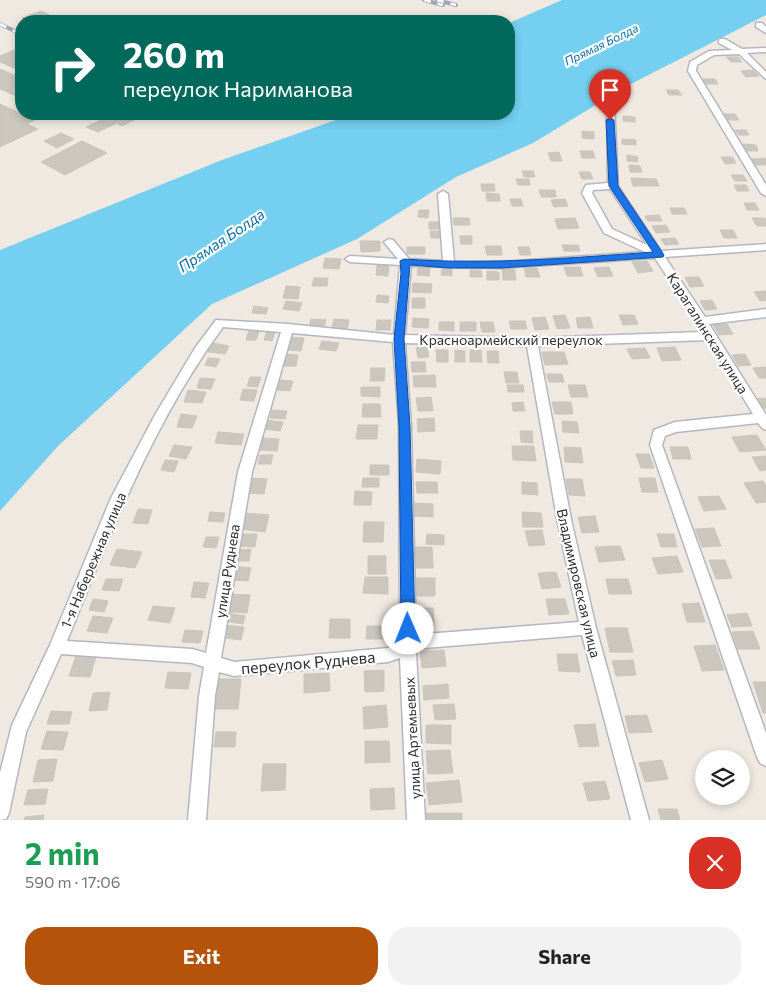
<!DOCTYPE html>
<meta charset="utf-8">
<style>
body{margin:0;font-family:Commissioner,sans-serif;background:#f2f2f2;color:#222;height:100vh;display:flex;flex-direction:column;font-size:19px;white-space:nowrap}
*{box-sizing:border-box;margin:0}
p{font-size:16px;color:#767676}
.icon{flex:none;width:28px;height:28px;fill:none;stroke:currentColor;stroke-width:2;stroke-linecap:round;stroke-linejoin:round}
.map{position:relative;height:820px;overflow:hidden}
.drawer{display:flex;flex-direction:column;background:#fff;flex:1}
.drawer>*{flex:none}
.banner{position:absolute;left:15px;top:15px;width:500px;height:105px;border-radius:20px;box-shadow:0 2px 8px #0003;background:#00695c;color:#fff;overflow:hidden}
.fabs{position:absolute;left:695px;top:750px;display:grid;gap:10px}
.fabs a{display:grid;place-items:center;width:55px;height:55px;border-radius:50%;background:#fff;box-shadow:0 2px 8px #0003;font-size:25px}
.pin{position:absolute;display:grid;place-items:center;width:42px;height:42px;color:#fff;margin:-51px -21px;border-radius:50% 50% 50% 0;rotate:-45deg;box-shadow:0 0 5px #0007}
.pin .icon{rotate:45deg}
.me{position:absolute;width:55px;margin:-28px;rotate:359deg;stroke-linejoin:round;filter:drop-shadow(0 0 4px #0008)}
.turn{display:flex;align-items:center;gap:18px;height:105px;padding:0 25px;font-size:22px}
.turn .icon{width:65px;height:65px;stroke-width:2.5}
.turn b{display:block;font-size:35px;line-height:42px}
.round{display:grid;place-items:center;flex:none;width:52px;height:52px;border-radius:20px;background:#f2f2f2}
.overview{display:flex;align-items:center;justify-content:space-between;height:85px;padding:0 25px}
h1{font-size:30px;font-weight:700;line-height:38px;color:#1e9e55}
.action{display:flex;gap:10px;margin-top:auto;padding:10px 25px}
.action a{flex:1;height:58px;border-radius:20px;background:#b45309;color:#fff;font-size:20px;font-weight:700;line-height:58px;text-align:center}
.action a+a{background:#f2f2f2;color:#222}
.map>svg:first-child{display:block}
.water{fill:#75cff0}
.building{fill:#cbc7bf;stroke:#cbc5ba}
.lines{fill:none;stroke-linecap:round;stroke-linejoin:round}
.minor-casing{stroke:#b4b7c1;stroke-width:3}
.minor{fill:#fff;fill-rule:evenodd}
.rail-casing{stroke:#a3a6b8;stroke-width:4}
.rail{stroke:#fff;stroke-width:2.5;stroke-dasharray:7;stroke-linecap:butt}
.route{fill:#1a73e8;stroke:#114b97}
.labels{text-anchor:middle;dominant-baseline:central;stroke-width:4.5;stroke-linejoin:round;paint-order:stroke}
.far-water-label{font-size:12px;font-style:italic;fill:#0d6fa3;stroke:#fff}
.street-label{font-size:14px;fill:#2e2e2e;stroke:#fff}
.water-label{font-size:15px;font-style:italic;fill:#0d6fa3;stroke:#fff}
.near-street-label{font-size:16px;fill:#2e2e2e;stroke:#fff}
</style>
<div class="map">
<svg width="766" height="820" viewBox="0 0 766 820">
<rect width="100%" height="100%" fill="#efe9e1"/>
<path class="water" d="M562 0H766V15L627 86 533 143 456 177 357 239 212 304 58 446 0 511V250L222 160 353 114H509V23Z"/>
<path class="building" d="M41 11 57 18 48 21H30L22 18Z
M14 50 21 53V71L0 62V56Z
M726 57H738L742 62H731Z
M0 69 21 78V98L0 89Z
M753 70 759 76 746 77 741 71Z
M703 79H715L718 84H706Z
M666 90H678L682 95H669Z
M0 104 35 120 27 124 38 129 0 147Z
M114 114H129L138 118 122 126 117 123 98 132 86 127Z
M724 114H735L739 120H728Z
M623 116 635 117V122L623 121Z
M735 130H746L749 135H739Z
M582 131 594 132V139L582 138Z
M61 133 74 139 57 148 44 141Z
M622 139 636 140V145L622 144Z
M82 141 107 153 65 175 41 162Z
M743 144 756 145 758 151H745Z
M580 151H593L595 158H582Z
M559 152 562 161H551L548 153Z
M627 155 638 157 637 162 627 161Z
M721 157H732L736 163 725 164Z
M766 158V165H754L750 159Z
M629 165 640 166 642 172H630Z
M522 171H533L535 177H524Z
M579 172H590L593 179H582Z
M731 175H743L747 181H735Z
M631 178 656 179 659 186H633Z
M516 179H529L530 185H518Z
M481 184H494L495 191H482Z
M734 185H746L749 191H737Z
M539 190H555L556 197H541Z
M486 193 499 194 500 201H487Z
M510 199H521L523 206H512Z
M565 199 568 206 554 207 551 200Z
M744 203H755L759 210H747Z
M670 208H684L687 214H672Z
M419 210H429L428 218 418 217Z
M659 215 662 221H648L645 216Z
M453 218H469L470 225H454Z
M575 218 579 228 558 229 555 219Z
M752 218H765L766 226H757Z
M429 222H442L443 229H429Z
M666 225 670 232 656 233 652 226Z
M720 230H733L737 238H724Z
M430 231H443L444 238H431Z
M460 236H472V244H461Z
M675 238 679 244 665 245 661 239Z
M360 241H380V251L361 252Z
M562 245H578L580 251H564Z
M485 246H501L502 255H487Z
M407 247H425V254H407Z
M518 247H529L531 255H520Z
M325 258 341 259 339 269 323 268Z
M647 261 653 271 638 273 632 262Z
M377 265H389L388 276 376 275Z
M418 267 430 268 429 276 417 275Z
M564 267H580L583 276H567Z
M609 267 613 276 598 277 594 268Z
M442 268 452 269V276L441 275Z
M524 268H537L540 277H526Z
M502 269 515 270 516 280H503Z
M470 270H481L482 277H470Z
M487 271 499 272V280H487Z
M685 277H699L704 286 690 287Z
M314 278H328L327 286H312Z
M413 283 432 284 431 293 412 292Z
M286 286 300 287 298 299 283 298Z
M766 291V300L760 301 754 292Z
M377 295 389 296 388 303 376 302Z
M412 298H425V308H412Z
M712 300 717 309 705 310 700 301Z
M286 301 302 303 299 311 283 309Z
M254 306 268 308 266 314 252 313Z
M565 315 570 328 557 329 553 316Z
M619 315H634L638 324 623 325Z
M545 317 549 329 535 330 532 318Z
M590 317 593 328H578L576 318Z
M413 318 429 319 428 328 412 327Z
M311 319 326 320 324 328 309 327Z
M334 319 349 320 347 329 332 328Z
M377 320H391L390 330H376Z
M509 321H525L527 329H511Z
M439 322H454V331L439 330Z
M460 322H476V331H460Z
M480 322H493L495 332H482Z
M727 324 733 334 719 335 713 325Z
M249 330 259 331 256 340H246Z
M267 331 275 332 272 341 264 340Z
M289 337 304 338 301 351 285 350Z
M322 341 339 343 336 351 319 349Z
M213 343 229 346 225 354 208 352Z
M427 347 429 357 418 358 416 348Z
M675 347 681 360 662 361 657 348Z
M645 348 650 358 632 359 627 349Z
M436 350H448V362H437Z
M455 350 465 351V362H455Z
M470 350H481L482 362H470Z
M487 351H498L499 363H488Z
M542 352H564L568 364 545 365Z
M285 354 298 355 296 366H282Z
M745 354 751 365 738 366 732 355Z
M208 358 220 359 216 367 205 365Z
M411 362H425L426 372H412Z
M766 367V378H759L753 368Z
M371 368H385L384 381H370Z
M504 372H517L519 383H506Z
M546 374H562L564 382H549Z
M435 375 436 387H414L413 376Z
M250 377H261L258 387 247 386Z
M200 378 215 379 211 389 197 388Z
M278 380 293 381 290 391 276 390Z
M507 385H523L524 392H508Z
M568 385H585L588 397H571Z
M361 387H380V397L361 396Z
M243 389 257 390 254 401 240 400Z
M188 390 206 392 202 403 184 402Z
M431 397 433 411H418L416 398Z
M766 398V408L759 409 753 399Z
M523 402 525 411H513L512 403Z
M552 402H571L573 414H555Z
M363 404H380L381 417H362Z
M272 410 287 411 285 419 270 418Z
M181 414 197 416 192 428 177 427Z
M434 418 435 431 418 432 417 419Z
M266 420 283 422 280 431 264 429Z
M562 421 577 422 579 433 563 432Z
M358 425H378L377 439H356Z
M520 431H532L533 443 521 442Z
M218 432 244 434 241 445 215 443Z
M757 435 766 450 740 452 732 437Z
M263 438 279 439 277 451 260 450Z
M174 445 192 447 186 459 169 456Z
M512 446H534L536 461 513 460Z
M564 447 581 448 583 463 565 462Z
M670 447H688L691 459H673Z
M636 454H649L654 468H641Z
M260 455H273L271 464H258Z
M766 456V470L760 471 752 457Z
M417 459 441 461 440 474 416 472Z
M165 460 178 461 174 472 161 470Z
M370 465H389V475H370Z
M251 478 267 479 264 494 248 493Z
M363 478H379V487H362Z
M639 478H655L658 492H642Z
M566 479H582L585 496 569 495Z
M763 481 766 486V502L756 503 744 483Z
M416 482H437L438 493H417Z
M522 482 537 483 538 495 522 494Z
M355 491 372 492 371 505H354Z
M719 496 726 509 704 511 698 497Z
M414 503 433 504V517L413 516Z
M138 509 152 510 148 524 133 523Z
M210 512 225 513 223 522 208 521Z
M522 512 541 513 543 527H523Z
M244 513 269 515 265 532 239 529Z
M595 516 599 532 582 533 578 517Z
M364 522H384L383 542H363Z
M714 528 721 546 702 547 695 529Z
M542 530 545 545 529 546 525 531Z
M240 534H257L255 547 237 546Z
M427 534 444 535V545L426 544Z
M657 534H674L677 547H661Z
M206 537H219L216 548 203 547Z
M620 546 625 560 599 562 595 547Z
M411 547H432L433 568H412Z
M117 549 142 552 135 568 110 565Z
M251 549 249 561H234L235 550Z
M368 556H386V574H368Z
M677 556 683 572 658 574 652 558Z
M709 560H725L732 578 716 579Z
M233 566 251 568 248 581 230 580Z
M556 572 561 587 542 589 538 573Z
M365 577H388V594L363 593Z
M414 578H435V596H414Z
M106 579H123L119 591 102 590Z
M606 579H628L632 594H609Z
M194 582 209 583 205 598 191 597Z
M230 594 250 595 247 613 227 612Z
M93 599 108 601 104 612 89 610Z
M546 599H565L569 614 549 615Z
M699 603 705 622H687L682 604Z
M153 606 175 608 170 623 148 620Z
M413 608H433L434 625H414Z
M226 613 245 616 243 624 224 621Z
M747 613 752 626 732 627 727 615Z
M93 616 113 618 107 633 87 631Z
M330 619H350V638H329Z
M222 625 244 627 241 640 218 637Z
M367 626H388V639H366Z
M605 628H627L633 652H610Z
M185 630 203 631 200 643 182 642Z
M753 631 760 649H738L732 632Z
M715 645 724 670 702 671 694 646Z
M444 650 446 666 422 668 420 651Z
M557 654H577L580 672 559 671Z
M76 656 96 657 90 677 69 676Z
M633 660 636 675 616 676 612 661Z
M384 670V691L365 692 364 671Z
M168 672 191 673 188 689 165 688Z
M329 673 330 691 304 693V674Z
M219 679H241L238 709H215Z
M753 682H766V713H763Z
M448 684 449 698 424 700 423 686Z
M110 692 107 710 89 711 93 693Z
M454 704 456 719 435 720 433 705Z
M386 705 388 727 364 729 363 707Z
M51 711 72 712 69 724H47Z
M647 715 652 732 629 733 625 716Z
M595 724 599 746 579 747 574 725Z
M426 725H451V744L426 743Z
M47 731 68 732 63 750 41 749Z
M216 732H236L235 747H214Z
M365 741H389L390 762 365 763Z
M450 750 453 773 428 774 426 751Z
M57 759 53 781 33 782 38 760Z
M662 760 668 779 645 782 639 763Z
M263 764H286L285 790 261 791Z
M459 780 462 802 429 805 426 783Z
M605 781 610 799 588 801 583 783Z
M394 788 395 809 371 810 370 789Z
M48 789 45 804 24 805 28 790Z
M658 809H677L680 820H661Z
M424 813H462V820H425Z
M44 815 43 820H24L25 817Z"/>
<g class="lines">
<defs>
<path id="minor" d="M756 23H762L766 27V33L756 27Z
M719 39H725L742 49 766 48V52L747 53 766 72V79L739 54 714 55 697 65 696 71 766 185V196L761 193 688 71 690 62 709 51 732 50 719 43Z
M607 100 614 102 618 186 661 251 766 244V250L665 257 705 317 766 309V317L709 324 766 415V430L762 428 758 423 676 432 665 436 662 445 766 733V766L760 763 757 757 650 445 654 430 675 422 753 414 708 340 538 346 572 524 596 628 649 820H631L582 635 425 648 416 652 425 820H407L400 658 388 662 234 676 219 672 215 696 206 820H188L199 696 204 667 192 663 61 654 26 732 9 813 6 819 0 820V773L12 725 50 645 111 498 155 415 195 348 216 320 288 324 394 335 400 265 350 262 345 259 350 256 398 259 384 242 389 239 393 240 409 259 443 261 438 194 443 191 448 194 454 262H501L645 252 604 233 582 193 586 185 608 183ZM610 189 647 245 612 229 592 193 593 190ZM655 258 703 332 532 338 405 335 411 266 501 268ZM223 327 281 332 238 472 206 653 192 649 67 641C111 532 153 422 223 327ZM292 333 393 342 399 426 400 643 388 648 234 662 221 658 252 472ZM405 343 527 346 558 524 579 622 425 634 416 637 411 426Z"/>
</defs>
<use href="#minor" class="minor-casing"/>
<use href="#minor" class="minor"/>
<defs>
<path id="rail" d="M424 0 443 5
M437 0 456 5
M0 24 21 34"/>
</defs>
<use href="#rail" class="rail-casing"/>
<use href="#rail" class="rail"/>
</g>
<path class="route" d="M610 118 614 120 618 186 664 255 663 257 501 268H449L410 265 404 339 410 426 415 629 413 634 408 635 403 634 401 629 399 426 394 339 401 273 400 261 404 259C488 265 570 258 653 252L609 186 606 120Z"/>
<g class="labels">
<g class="far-water-label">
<text transform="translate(601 44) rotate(-26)">Прямая Болда</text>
</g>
<g class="street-label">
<text transform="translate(708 333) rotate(58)">Карагалинская улица</text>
<text x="511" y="339">Красноармейский переулок</text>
<text transform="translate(93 560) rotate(-67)">1-я Набережная улица</text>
<text transform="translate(227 571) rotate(-81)">улица Руднева</text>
<text transform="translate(579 583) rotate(77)">Владимировская улица</text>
<text transform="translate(412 738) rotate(-93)">улица Артемьевых</text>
</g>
<g class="water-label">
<text transform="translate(221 240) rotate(-34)">Прямая Болда</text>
</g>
<g class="near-street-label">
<text transform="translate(308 662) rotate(-5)">переулок Руднева</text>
</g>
</g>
</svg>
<div class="fabs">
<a><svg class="icon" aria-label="layers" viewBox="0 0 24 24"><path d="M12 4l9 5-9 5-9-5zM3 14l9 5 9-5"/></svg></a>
</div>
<div class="pin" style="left:610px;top:120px;background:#d93025"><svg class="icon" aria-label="arrive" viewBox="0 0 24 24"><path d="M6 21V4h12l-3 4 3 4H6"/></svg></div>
<svg class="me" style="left:408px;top:629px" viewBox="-20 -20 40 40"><circle r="19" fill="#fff"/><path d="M0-13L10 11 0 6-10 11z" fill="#1a73e8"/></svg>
<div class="banner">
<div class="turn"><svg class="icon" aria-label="right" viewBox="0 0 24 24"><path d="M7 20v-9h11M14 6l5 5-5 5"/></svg><div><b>260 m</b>переулок Нариманова</div></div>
</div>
</div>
<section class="drawer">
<div class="overview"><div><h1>2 min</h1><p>590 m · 17:06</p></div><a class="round" style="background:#d93025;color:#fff"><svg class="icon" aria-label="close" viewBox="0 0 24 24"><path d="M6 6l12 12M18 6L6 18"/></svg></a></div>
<div class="action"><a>Exit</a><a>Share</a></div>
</section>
